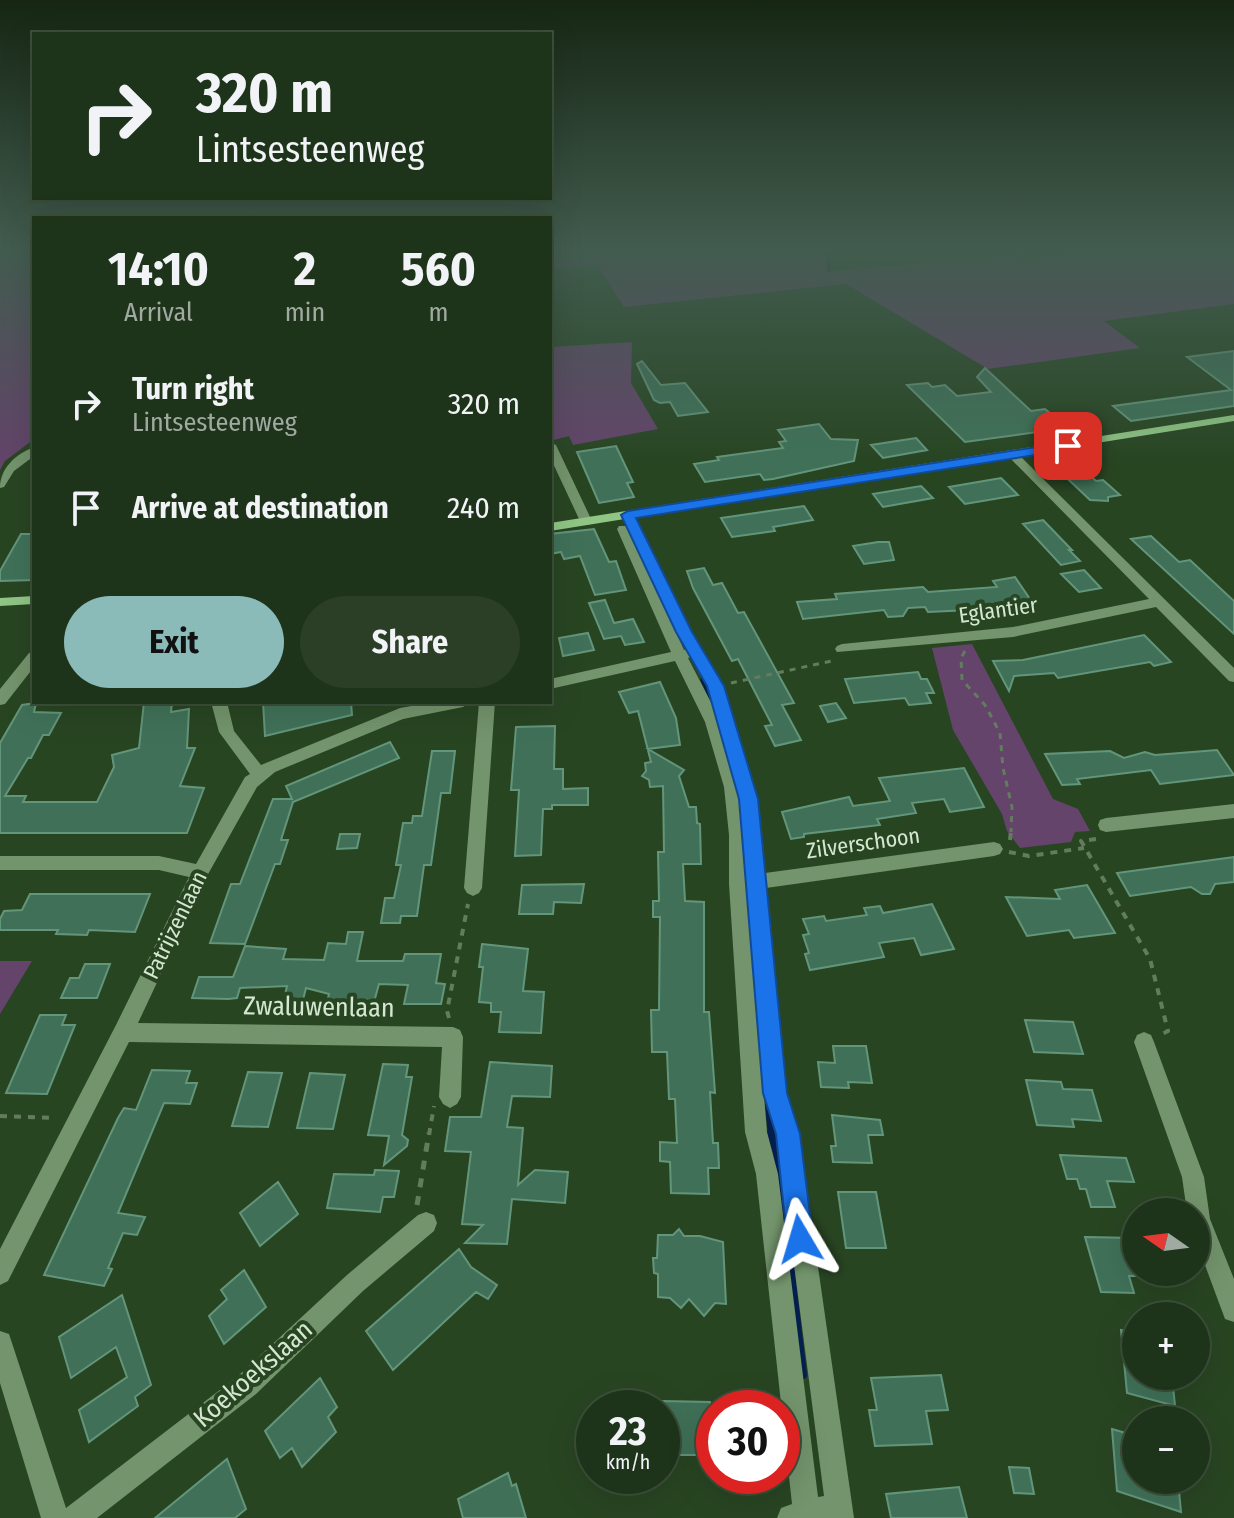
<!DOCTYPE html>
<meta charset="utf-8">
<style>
body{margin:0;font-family:"Fira Sans Condensed",sans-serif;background:#2b3f27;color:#f1f3f6;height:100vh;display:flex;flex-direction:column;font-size:30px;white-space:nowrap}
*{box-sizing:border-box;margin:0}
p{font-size:26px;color:#a1aaa2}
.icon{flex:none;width:44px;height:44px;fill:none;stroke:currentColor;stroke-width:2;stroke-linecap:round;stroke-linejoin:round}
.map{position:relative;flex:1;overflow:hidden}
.drawer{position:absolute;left:32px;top:216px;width:520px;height:488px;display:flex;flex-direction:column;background:#1e341a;border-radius:0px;box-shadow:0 8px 32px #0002,0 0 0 2px #3c4f39}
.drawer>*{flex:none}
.top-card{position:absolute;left:32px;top:32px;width:520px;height:168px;border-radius:0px;box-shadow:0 8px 32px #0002,0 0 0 2px #3c4f39;background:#1e341a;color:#f1f3f6;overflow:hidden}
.needle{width:52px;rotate:284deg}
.fabs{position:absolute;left:1122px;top:1198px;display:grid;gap:16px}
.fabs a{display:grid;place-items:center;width:88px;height:88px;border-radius:50%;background:#1e341a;box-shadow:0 8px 32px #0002,0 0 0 2px #3c4f39;font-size:40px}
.speed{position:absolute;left:576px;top:1390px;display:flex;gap:16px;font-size:40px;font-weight:700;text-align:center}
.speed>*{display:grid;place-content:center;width:104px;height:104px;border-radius:50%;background:#1e341a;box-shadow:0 8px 32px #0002,0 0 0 2px #3c4f39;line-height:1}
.speed small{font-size:20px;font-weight:400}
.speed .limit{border:12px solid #d22;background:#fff;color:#111}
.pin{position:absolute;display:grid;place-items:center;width:68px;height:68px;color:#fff;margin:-34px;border-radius:16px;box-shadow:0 4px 12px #0006}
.me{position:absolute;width:88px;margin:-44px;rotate:353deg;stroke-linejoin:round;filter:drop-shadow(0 0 6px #0008)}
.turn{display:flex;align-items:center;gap:28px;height:168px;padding:0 32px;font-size:36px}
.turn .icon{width:104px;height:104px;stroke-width:2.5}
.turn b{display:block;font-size:56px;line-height:68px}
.eta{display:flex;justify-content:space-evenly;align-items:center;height:136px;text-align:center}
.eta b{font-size:48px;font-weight:700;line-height:56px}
.cta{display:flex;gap:16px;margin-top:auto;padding:16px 32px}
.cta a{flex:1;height:92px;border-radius:48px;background:#8bbbb9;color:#111;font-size:32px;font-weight:700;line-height:92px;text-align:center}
.cta a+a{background:#2b3f27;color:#f1f3f6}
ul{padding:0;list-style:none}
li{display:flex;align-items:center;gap:24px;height:104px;padding:0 32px}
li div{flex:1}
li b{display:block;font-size:30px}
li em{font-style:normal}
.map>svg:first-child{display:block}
.green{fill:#64446b}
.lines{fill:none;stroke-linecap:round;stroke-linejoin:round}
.stream-far4{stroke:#041f4e;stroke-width:3}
.stream-far3{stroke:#041f4e;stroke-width:4}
.stream-far2{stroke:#041f4e;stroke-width:5}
.stream-far1{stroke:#041f4e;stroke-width:6}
.stream{stroke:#041f4e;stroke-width:8}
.building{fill:#407158;stroke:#63957b;stroke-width:2}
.path-far2{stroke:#637c5e;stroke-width:3;stroke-dasharray:6 6;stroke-linecap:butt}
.path-far1{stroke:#637c5e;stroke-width:4;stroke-dasharray:7 7;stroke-linecap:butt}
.path{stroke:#637c5e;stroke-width:5;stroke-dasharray:9 9;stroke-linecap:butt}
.street{fill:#73946c;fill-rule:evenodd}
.secondary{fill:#90c585;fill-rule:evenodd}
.route{fill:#1a73e8;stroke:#114b97;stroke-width:2}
.labels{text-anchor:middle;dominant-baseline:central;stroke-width:8;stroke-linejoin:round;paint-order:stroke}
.street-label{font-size:22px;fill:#d5e7d1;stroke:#284522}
.near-street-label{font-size:26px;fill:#d5e7d1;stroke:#284522}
</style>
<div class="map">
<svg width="1234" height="1518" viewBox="0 0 1234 1518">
<rect width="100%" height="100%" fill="#284522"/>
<path class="green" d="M0 250H34V439L5 461 0 470Z
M550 250H827L830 271 1018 255 1022 259 1135 250H1234V304L1104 321 1140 348 988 369 846 284 624 307 597 265 550 270Z
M632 342 631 383 658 429 573 445 569 436 550 441V347Z
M972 644 1053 799 1078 809 1090 831 1075 832 1071 842 1020 848 1007 831 1002 814 953 730 932 648Z
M0 961H32L0 1014Z"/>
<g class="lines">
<path class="stream-far4" d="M827 250 829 271"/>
<path class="stream-far3" d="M654 583 658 591"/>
<path class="stream-far2" d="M657 589 676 629
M703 680 712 700"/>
<path class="stream-far1" d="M750 927 771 1135"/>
<path class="stream" d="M771 1133 777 1153 803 1375"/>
</g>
<path class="building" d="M1234 351V406L1131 421 1113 406 1231 390 1187 357Z
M642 361 661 385 685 383 708 412 678 416 670 402 660 403 654 400 637 364Z
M985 368 1031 411 1045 409 1056 418 1075 415 1091 429 1041 436 1037 432 965 442 907 385 928 383 932 387 945 385 957 396 991 392 977 377Z
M819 424 831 439 858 440 854 461 773 479 764 480 760 474 705 482 694 464 719 460 717 457 783 448 779 442 786 441 778 430Z
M916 438 927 450 883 458 871 445Z
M616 446 633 482 627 483 634 497 599 503 577 452Z
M1076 462 1096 481 1103 480 1120 495 1108 497V501L1090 500 1054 466Z
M1001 478 1018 495 965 504 949 487Z
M921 486 933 498 883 507 873 494Z
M804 506 813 520 773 527 775 531 732 537 721 518Z
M1043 520 1072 550H1069L1080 561 1061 565 1023 524Z
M594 529 609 562 616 561 626 590 595 595 580 556 564 559 561 552 550 554V534Z
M21 534H34V580L0 581V571Z
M1151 536 1179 562 1190 560 1234 601V634L1131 539Z
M878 542H889L894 560 864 564 853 546Z
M704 568 713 585 722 583 738 613 744 612 794 703 782 705 801 740 775 746 765 726 772 725 738 659 732 661 693 588 687 571Z
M1084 570 1101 588 1079 592 1061 574Z
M1015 577 1032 602 971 610 928 612 925 607 908 608 903 616 888 617 884 610 803 619 797 602 837 599 835 594 923 587 928 592 997 587 993 581Z
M605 600 614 623 633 619 644 642 625 645 621 636 604 639 589 603Z
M588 633 594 650 563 656 559 638Z
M1144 635 1171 662 1154 666 1150 662 1058 678 1054 673 1014 676 1009 691 993 661 1023 660Z
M918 672 921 679H927L934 693H926L931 703 909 705 905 698 854 703 845 679Z
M660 682 676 718 680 745 648 749 684 770 679 776 689 807H696L697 823 700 824 701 864H683L685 901 704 902V1012H709L715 1093 710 1092 713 1143H718L719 1168H708L709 1194 671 1193 670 1162 660 1161V1142L677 1143 675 1099H669L667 1052H652L651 1010H659L660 917H653V901H659L658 852H664L663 786 650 787 649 780 642 776 646 771 645 763 651 762 638 711 629 713 619 692Z
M144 702H172L171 712 189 709 187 748H195L180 786 204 788 187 833H0V743L22 705 36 703 34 712 61 713 49 735H43L31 758H28L5 796H26L23 802H97L114 767 112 755 139 748Z
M263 702H351L352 715 265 736Z
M836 703 846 718 828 722 820 706Z
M555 726 554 769H563V789L588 788V805H552V809H543L541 855 515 856 519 790H511L516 727Z
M390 742 399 758 293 802 281 840H288L280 864H275L245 944 210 943 231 884H240L273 799H292L286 786Z
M1217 750 1234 775 1160 784 1151 770 1077 779 1080 784 1062 785 1045 754 1110 751 1124 758 1145 752 1155 755Z
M432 751H455L450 793H441L431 865H424L417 916H401L400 923H381L385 898H394L401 865H396L403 823H412L413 816H422Z
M964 768 984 807 950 812 944 799 912 803 916 813 877 819 880 825 804 834V837L791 839 782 812 849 797 853 806 890 801 879 778Z
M340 834H360L357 848 337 849Z
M1234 857V882L1215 884 1210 894H1202L1191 887 1130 896 1117 873Z
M584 884 581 903 554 902 553 914H519L522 885Z
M1087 885 1115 933 1074 938 1069 930 1027 936 1006 897 1060 899 1055 890Z
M30 894H150L135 932 89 930 87 935 56 934 58 930H0V919L4 911 22 910Z
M932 904 954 949 921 955 914 938 879 943 884 957 810 970 805 954 809 953 803 935 809 934 803 919 824 916 826 921 867 915 864 908 880 906 883 913Z
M348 932H363L357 961H403L405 954H441L436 983 445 984 441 1004H404L408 985 379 984 374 1002 368 1001 367 1004 327 1003 329 994 306 988 303 1000 284 999 287 986 240 988 237 998 228 999 192 998 199 977H233L245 946 286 949 283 959 324 960 328 943 346 944Z
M482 944 528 949 523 991 544 992 541 1033 499 1032 501 1012H491V1003L479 1002 483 967H479Z
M85 964H110L97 998H61L70 978H79Z
M40 1015H66L62 1025H75L47 1094 6 1093Z
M1025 1020 1073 1022 1083 1054 1034 1052Z
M833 1046H866L872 1083 848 1082 849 1088 821 1087 818 1062 835 1063Z
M490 1062 552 1066 550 1097 512 1096 507 1127 523 1128 518 1185 535 1170 568 1172 565 1203 512 1199 507 1244 465 1243 483 1225 462 1224 471 1152 445 1151 450 1117H481Z
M383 1064 408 1065 406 1077H412L402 1135 408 1140 407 1146 384 1165 389 1136 368 1135Z
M152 1070 190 1071 186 1083H197L190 1104 164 1103 118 1213 145 1217 137 1235 123 1233 108 1268 112 1269 104 1286 44 1275 118 1118 124 1108 136 1110Z
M248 1072 282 1073 268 1127 232 1126Z
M310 1073 345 1075 333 1129 297 1128Z
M1026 1080 1061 1082 1063 1089 1092 1090 1101 1121 1072 1119 1074 1127 1037 1125Z
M832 1115 880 1120 883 1135H868L872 1163 833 1162 831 1146H836Z
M1060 1155 1126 1158 1134 1182 1107 1181 1115 1207H1091L1086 1189H1080L1077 1179H1067Z
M375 1170 399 1171 394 1197H383L380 1212 327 1208 334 1174 374 1175Z
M278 1182 298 1214 260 1246 240 1213Z
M838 1192H876L886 1248H846Z
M679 1229 684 1236H700L723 1242 726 1304 715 1303 704 1316 689 1299 681 1308 670 1298 658 1297V1274L654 1273 653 1258H657L658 1235H673Z
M1085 1237 1136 1238V1276H1129L1134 1293 1101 1292Z
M459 1249 471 1267 497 1285 488 1299 476 1292 393 1370 366 1331Z
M244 1270 266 1307 224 1344 209 1316 227 1299 221 1290Z
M122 1295 151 1385 135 1397 138 1406 89 1442 79 1410 127 1377 116 1347 71 1378 59 1337Z
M1121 1330 1136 1334V1376H1172L1175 1406 1127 1393Z
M941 1375 948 1410 926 1411 932 1444 875 1446 869 1410H877L871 1378Z
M320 1378 337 1407 328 1417 336 1432 302 1467 292 1448 280 1458 265 1431Z
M662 1401 710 1402 714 1455H662Z
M1112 1429 1136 1436V1480H1178L1181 1512 1117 1491Z
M227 1459 246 1509 235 1518H155Z
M1009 1467 1029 1468 1034 1494 1014 1493Z
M508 1473 512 1486 516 1484 526 1518H463L458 1499Z
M959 1487 967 1518H891L886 1494Z"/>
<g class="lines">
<path class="path-far2" d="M965 651 961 658 962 680 985 705 1000 733 1003 768 1012 807 1011 832
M731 683 836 660"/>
<path class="path-far1" d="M1096 839 1081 841 1150 959 1168 1031 1162 1034
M1010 840 1011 830
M1009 852 1029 856 1084 848
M449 1018 447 1011 468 904
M0 1116 56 1118
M429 1135 434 1106"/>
<path class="path" d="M417 1205 429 1133"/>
<path class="street" d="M550 442 556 445 592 521 590 524 586 525 580 521 550 457Z
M34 447V456L14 471 4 487 0 488C0 468 16 454 34 447Z
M1013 452 1017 453 1234 668V682L1229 681 1156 607 1013 637 837 652 835 649 837 646 842 644 1013 627 1149 599 1009 457V453Z
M628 511 634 515 691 632 722 686 757 799 765 873 994 842 1000 844 1003 849 1000 854 994 856 766 888 788 1105 799 1134 854 1518H777L781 1508 792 1504 756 1174 745 1132 729 884V835L724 787 705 722 675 661 550 689V679L671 652 617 529 619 526H627L622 515ZM650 575 687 649 684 650ZM691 657 708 686 715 710 688 658ZM747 890 766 1105 777 1134 824 1496 818 1497 778 1174 767 1132Z
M34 652V667L5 704 0 705V689L29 653Z
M211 702H227L234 731 261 765 400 708 434 702H471L463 707 403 719 275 772 257 787 207 876 138 1023 453 1027 460 1030 463 1037 461 1097 457 1104 450 1108 443 1104 439 1097 442 1047 129 1042 8 1281 0 1285V1249L116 1025 189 877 159 870H0V856H159L196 864 245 777 250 774 219 732Z
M479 702H495L482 888 479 893 473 896 467 893 464 888Z
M1234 804V818L1106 832 1100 830 1098 825 1100 820 1106 818Z
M1144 1032 1151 1035 1154 1042 1204 1177 1210 1219 1234 1279V1322L1225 1319 1196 1241V1212H1187L1182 1177 1134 1042 1137 1035Z
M426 1212 434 1215 437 1223 434 1231 363 1291 256 1394 97 1518H41L0 1383V1331L9 1334 12 1343 66 1508 238 1376 347 1275 418 1215Z"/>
<path class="secondary" d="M1234 415V421L550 531V523Z
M34 596V604L0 606V598Z"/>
</g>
<linearGradient id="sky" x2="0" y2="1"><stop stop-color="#162613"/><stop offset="0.54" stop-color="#425c4f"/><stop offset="1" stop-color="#425c4f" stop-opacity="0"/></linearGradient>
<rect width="1234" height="463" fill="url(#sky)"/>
<path class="route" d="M1068 442 1075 446 1073 449 636 518 692 632 724 686 758 799 787 1093 800 1134 813 1239 810 1248 800 1252 791 1248 787 1239 776 1134 763 1093 739 799 707 686 676 632 621 515 628 511Z"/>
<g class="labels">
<g class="street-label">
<text transform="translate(998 610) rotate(-8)">Eglantier</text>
<text transform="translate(863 843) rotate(-8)">Zilverschoon</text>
<text transform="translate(175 925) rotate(-64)">Patrijzenlaan</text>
</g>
<g class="near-street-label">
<text transform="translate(319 1007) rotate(1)">Zwaluwenlaan</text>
<text transform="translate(253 1374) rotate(-41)">Koekoekslaan</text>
</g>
</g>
</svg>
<div class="fabs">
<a><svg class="needle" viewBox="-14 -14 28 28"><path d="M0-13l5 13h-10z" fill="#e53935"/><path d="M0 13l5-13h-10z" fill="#a1aaa2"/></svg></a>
<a>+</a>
<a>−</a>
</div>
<div class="speed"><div>23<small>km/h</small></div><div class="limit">30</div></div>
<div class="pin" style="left:1068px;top:446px;background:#d93025"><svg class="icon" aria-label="arrive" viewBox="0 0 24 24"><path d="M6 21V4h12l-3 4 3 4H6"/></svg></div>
<svg class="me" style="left:800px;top:1239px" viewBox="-20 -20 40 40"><path d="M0-17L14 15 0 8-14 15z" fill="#1a73e8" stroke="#fff" stroke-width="4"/></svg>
<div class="top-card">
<div class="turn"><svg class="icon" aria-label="right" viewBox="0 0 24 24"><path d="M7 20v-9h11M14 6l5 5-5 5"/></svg><div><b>320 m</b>Lintsesteenweg</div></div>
</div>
<section class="drawer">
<div class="eta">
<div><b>14:10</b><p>Arrival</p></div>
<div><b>2</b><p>min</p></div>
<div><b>560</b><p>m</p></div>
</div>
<ul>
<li><svg class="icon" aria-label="right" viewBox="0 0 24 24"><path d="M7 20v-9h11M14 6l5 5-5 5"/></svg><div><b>Turn right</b><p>Lintsesteenweg</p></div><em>320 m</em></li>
<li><svg class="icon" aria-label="arrive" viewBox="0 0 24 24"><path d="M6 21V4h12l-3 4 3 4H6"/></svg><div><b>Arrive at destination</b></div><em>240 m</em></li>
</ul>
<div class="cta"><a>Exit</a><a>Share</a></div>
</section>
</div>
